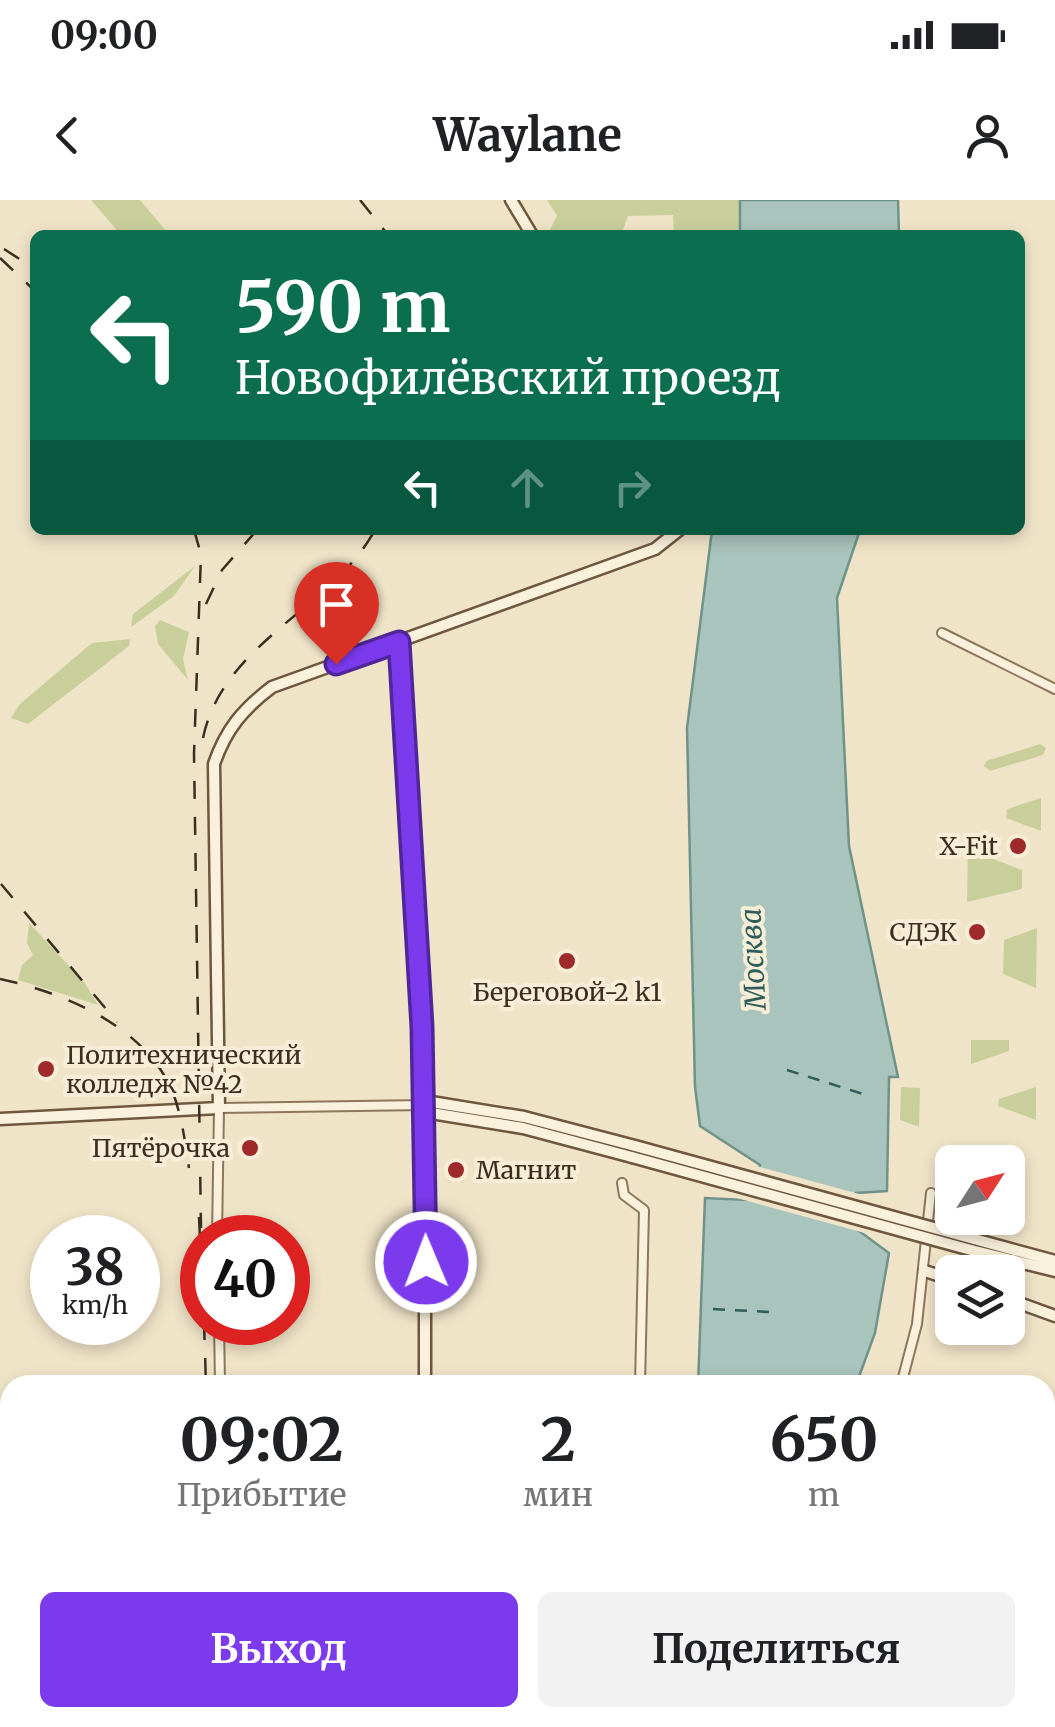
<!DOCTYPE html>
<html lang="ru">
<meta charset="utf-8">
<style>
body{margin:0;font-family:Merriweather,serif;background:#f2f2f2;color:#202124;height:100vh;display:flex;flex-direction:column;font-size:38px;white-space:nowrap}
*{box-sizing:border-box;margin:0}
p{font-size:32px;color:#757577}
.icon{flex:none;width:55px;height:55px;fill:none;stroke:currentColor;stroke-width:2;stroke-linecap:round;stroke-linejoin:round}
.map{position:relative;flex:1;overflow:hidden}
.panel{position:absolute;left:0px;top:1175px;width:1055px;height:352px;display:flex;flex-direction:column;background:#fff;border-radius:30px 30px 0 0;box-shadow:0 5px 15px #0003}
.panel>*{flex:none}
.hud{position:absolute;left:30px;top:30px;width:995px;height:305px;border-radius:15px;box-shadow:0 5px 15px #0003;background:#0b6e4f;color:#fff;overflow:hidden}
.needle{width:65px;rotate:54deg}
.buttons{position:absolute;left:935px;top:945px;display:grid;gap:20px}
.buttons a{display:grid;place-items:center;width:90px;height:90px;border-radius:15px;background:#fff;box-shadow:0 5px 15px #0003;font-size:50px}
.speed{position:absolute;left:30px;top:1015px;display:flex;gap:20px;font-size:50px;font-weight:700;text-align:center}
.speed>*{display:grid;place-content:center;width:130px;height:130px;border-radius:50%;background:#fff;box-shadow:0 5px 15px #0003;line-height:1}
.speed small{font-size:25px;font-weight:400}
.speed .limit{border:15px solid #d22;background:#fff;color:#111}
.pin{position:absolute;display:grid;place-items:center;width:85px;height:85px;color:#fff;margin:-102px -42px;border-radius:50% 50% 50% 0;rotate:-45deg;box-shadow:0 0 10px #0007}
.pin .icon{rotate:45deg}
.me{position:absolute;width:110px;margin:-55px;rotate:359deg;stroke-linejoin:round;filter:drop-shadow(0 0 8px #0008)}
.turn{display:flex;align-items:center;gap:35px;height:210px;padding:0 40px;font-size:45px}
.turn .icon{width:130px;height:130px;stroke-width:2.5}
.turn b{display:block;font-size:70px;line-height:85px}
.lanes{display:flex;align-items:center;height:95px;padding:0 40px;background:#0003;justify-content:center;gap:50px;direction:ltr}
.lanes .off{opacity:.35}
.eta{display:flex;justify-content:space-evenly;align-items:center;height:170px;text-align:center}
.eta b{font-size:60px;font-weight:700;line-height:70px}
.cta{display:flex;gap:20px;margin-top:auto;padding:20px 40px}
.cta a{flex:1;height:115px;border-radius:15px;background:#7c3aed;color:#fff;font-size:40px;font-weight:700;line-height:115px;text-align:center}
.cta a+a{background:#f2f2f2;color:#202124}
.status{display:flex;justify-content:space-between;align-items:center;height:70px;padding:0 50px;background:#fff;direction:ltr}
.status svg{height:28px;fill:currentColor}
header{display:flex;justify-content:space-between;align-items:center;height:130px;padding:0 40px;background:#fff;font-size:45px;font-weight:700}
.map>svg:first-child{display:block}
.green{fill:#c9cf9b}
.water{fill:#a9c4bc;stroke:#6f938a;stroke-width:2.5}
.pier{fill:#f0e4c8}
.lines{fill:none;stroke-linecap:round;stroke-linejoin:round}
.ferry{stroke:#2f5d5a;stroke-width:2.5;stroke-dasharray:12 10;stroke-linecap:butt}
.street-casing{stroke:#8d765c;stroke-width:12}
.secondary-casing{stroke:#6f573f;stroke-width:15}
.street{stroke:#faf1dc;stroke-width:8}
.secondary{stroke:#faf1dc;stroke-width:10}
.rail{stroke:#3d2e20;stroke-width:2.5;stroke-dasharray:18 18;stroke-linecap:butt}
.secondary-bridge-casing{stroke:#6f573f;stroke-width:15;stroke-linecap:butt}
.secondary-bridge{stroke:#faf1dc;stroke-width:10}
.route-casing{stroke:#51269a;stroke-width:25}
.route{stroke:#7c3aed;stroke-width:18}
.poi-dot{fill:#9e2a2b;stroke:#f7eed8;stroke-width:4}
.labels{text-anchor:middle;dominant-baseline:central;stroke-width:8;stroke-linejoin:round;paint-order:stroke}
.poi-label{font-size:25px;fill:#3d2e20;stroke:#f7eed8;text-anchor:end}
.water-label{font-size:28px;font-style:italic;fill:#2f5d5a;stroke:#f7eed8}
</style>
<div class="status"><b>09:00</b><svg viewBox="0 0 49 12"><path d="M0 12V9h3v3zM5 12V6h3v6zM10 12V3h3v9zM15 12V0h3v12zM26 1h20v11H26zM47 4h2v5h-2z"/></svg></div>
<header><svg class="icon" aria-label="back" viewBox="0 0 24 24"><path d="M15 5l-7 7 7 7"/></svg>Waylane<svg class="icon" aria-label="person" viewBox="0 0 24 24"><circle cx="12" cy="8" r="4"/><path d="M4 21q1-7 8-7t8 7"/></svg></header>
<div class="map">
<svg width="1055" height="1527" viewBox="0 0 1055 1527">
<rect width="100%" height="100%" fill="#f0e4c8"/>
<path class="green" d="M91 0H140L167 32 121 35Z
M547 0H740V35H674L673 15 628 16 621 35H547L557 16Z
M195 366 174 396 131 427 133 414Z
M160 420 189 432 183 459 188 480 158 444 155 426Z
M130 439 129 446 28 524 11 518 20 504 92 443Z
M1040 544 1046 548 1043 555 990 571 984 566 986 561Z
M1041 598V631L1006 618 1007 609Z
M968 649 1022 670V689L967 702Z
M29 723 84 782 98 805 18 780 22 765 33 755 27 743Z
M1037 728 1036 788 1003 774 1004 740Z
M971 840H1009V851L971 864Z
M901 887 920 888 919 927 900 920Z
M1036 887V920L998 906 999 899Z"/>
<path class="water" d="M740 0H898L899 35H740Z
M712 330H860L837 398 849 646 898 877H889L887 991 856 993 851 1025 889 1053 875 1133 856 1185H698L705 998 747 1000 760 965 700 926 695 887 687 528Z
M569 1518H688L681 1527H561Z"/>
<path class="pier" d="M749 964 870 997H860L857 1024 872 1035 722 994 744 995 754 967Z"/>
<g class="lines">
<path class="ferry" d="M787 870 863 894
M713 1109 769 1112"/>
<defs>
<path id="street" d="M942 433 1055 489
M622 983 624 995 644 1010 640 1185
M217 1038 219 908 425 905
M219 1122 220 1185
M901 1185 917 1124 931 993
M0 1401 10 1383
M1040 1527 1051 1506 1045 1503"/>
<path id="secondary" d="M511 0 532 35
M399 442 425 905V1185
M425 901 524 917 635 946
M425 912 523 928 632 957
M0 919 219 908 214 564C226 529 243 509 272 487L655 349 679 330
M974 1039 1055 1061
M971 1050 1055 1071
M925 1071 952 1080
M1008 1099 1055 1116
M1045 1280 1055 1284
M0 1414 10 1417
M4 1443 10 1425
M0 1463 10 1469
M0 1503 10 1508
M28 1518 47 1527
M103 1518 121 1527
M130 1518 148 1527
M207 1518 225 1527
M254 1527 276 1518
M337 1527 343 1518
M745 1527 750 1518"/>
</defs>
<use href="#street" class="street-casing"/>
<use href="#secondary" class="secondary-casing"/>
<use href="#street" class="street"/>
<use href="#secondary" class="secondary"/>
<path class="rail" d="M360 0 388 35
M4 49 35 69
M0 58 35 91
M194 330 201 354 194 554 201 1028
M206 404 222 370 257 330
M203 538C223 442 331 410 375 330
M1 684 117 822
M0 779C62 792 139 824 169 884 181 908 185 942 189 968
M199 1017 202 1082
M204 1122 206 1185
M215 1527 216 1518"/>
<defs>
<path id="secondary-bridge" d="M635 946 974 1039
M632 957 971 1050"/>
</defs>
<use href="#secondary-bridge" class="secondary-bridge-casing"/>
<use href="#secondary-bridge" class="secondary-bridge"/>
</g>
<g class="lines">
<defs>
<path id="route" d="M336 464 399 442 422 827 426 1062"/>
</defs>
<use href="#route" class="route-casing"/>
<use href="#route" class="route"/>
</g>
<g class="poi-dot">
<circle cx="1018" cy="646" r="10"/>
<circle cx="977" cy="732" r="10"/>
<circle cx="567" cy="761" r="10"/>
<circle cx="46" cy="869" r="10"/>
<circle cx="250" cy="948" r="10"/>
<circle cx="456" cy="970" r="10"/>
</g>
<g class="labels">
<g class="poi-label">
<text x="998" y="646">X-Fit</text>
<text x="957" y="732">СДЭК</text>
<text x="567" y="792" text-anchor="middle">Береговой-2 k1</text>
<text x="66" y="855" text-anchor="start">Политехнический<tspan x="66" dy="29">колледж №42</tspan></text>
<text x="230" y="948">Пятёрочка</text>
<text x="476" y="970" text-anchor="start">Магнит</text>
</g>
<g class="water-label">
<text transform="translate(753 759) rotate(-93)">Москва</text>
</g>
</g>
</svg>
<div class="buttons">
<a><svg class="needle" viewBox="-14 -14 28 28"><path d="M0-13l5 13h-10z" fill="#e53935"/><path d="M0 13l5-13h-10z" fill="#757577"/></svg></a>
<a><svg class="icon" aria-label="layers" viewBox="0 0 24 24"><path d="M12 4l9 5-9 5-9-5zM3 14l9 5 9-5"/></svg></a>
</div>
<div class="speed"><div>38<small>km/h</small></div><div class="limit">40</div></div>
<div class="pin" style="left:336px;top:464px;background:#d93025"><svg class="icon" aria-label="arrive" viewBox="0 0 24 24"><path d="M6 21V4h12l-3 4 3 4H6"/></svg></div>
<svg class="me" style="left:426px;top:1062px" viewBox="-20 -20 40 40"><circle r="17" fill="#7c3aed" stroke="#fff" stroke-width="3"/><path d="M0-11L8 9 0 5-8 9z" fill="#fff"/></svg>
<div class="hud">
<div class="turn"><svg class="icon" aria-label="left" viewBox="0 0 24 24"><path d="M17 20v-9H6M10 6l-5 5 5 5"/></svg><div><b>590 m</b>Новофилёвский проезд</div></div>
<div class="lanes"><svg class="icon" aria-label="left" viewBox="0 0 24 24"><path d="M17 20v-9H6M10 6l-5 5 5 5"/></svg><svg class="icon off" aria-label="ahead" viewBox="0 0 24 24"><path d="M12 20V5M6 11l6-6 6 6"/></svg><svg class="icon off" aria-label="right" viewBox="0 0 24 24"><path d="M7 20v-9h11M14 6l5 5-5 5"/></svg></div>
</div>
<section class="panel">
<div class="eta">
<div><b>09:02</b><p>Прибытие</p></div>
<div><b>2</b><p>мин</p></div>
<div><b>650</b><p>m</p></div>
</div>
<div class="cta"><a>Выход</a><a>Поделиться</a></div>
</section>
</div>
